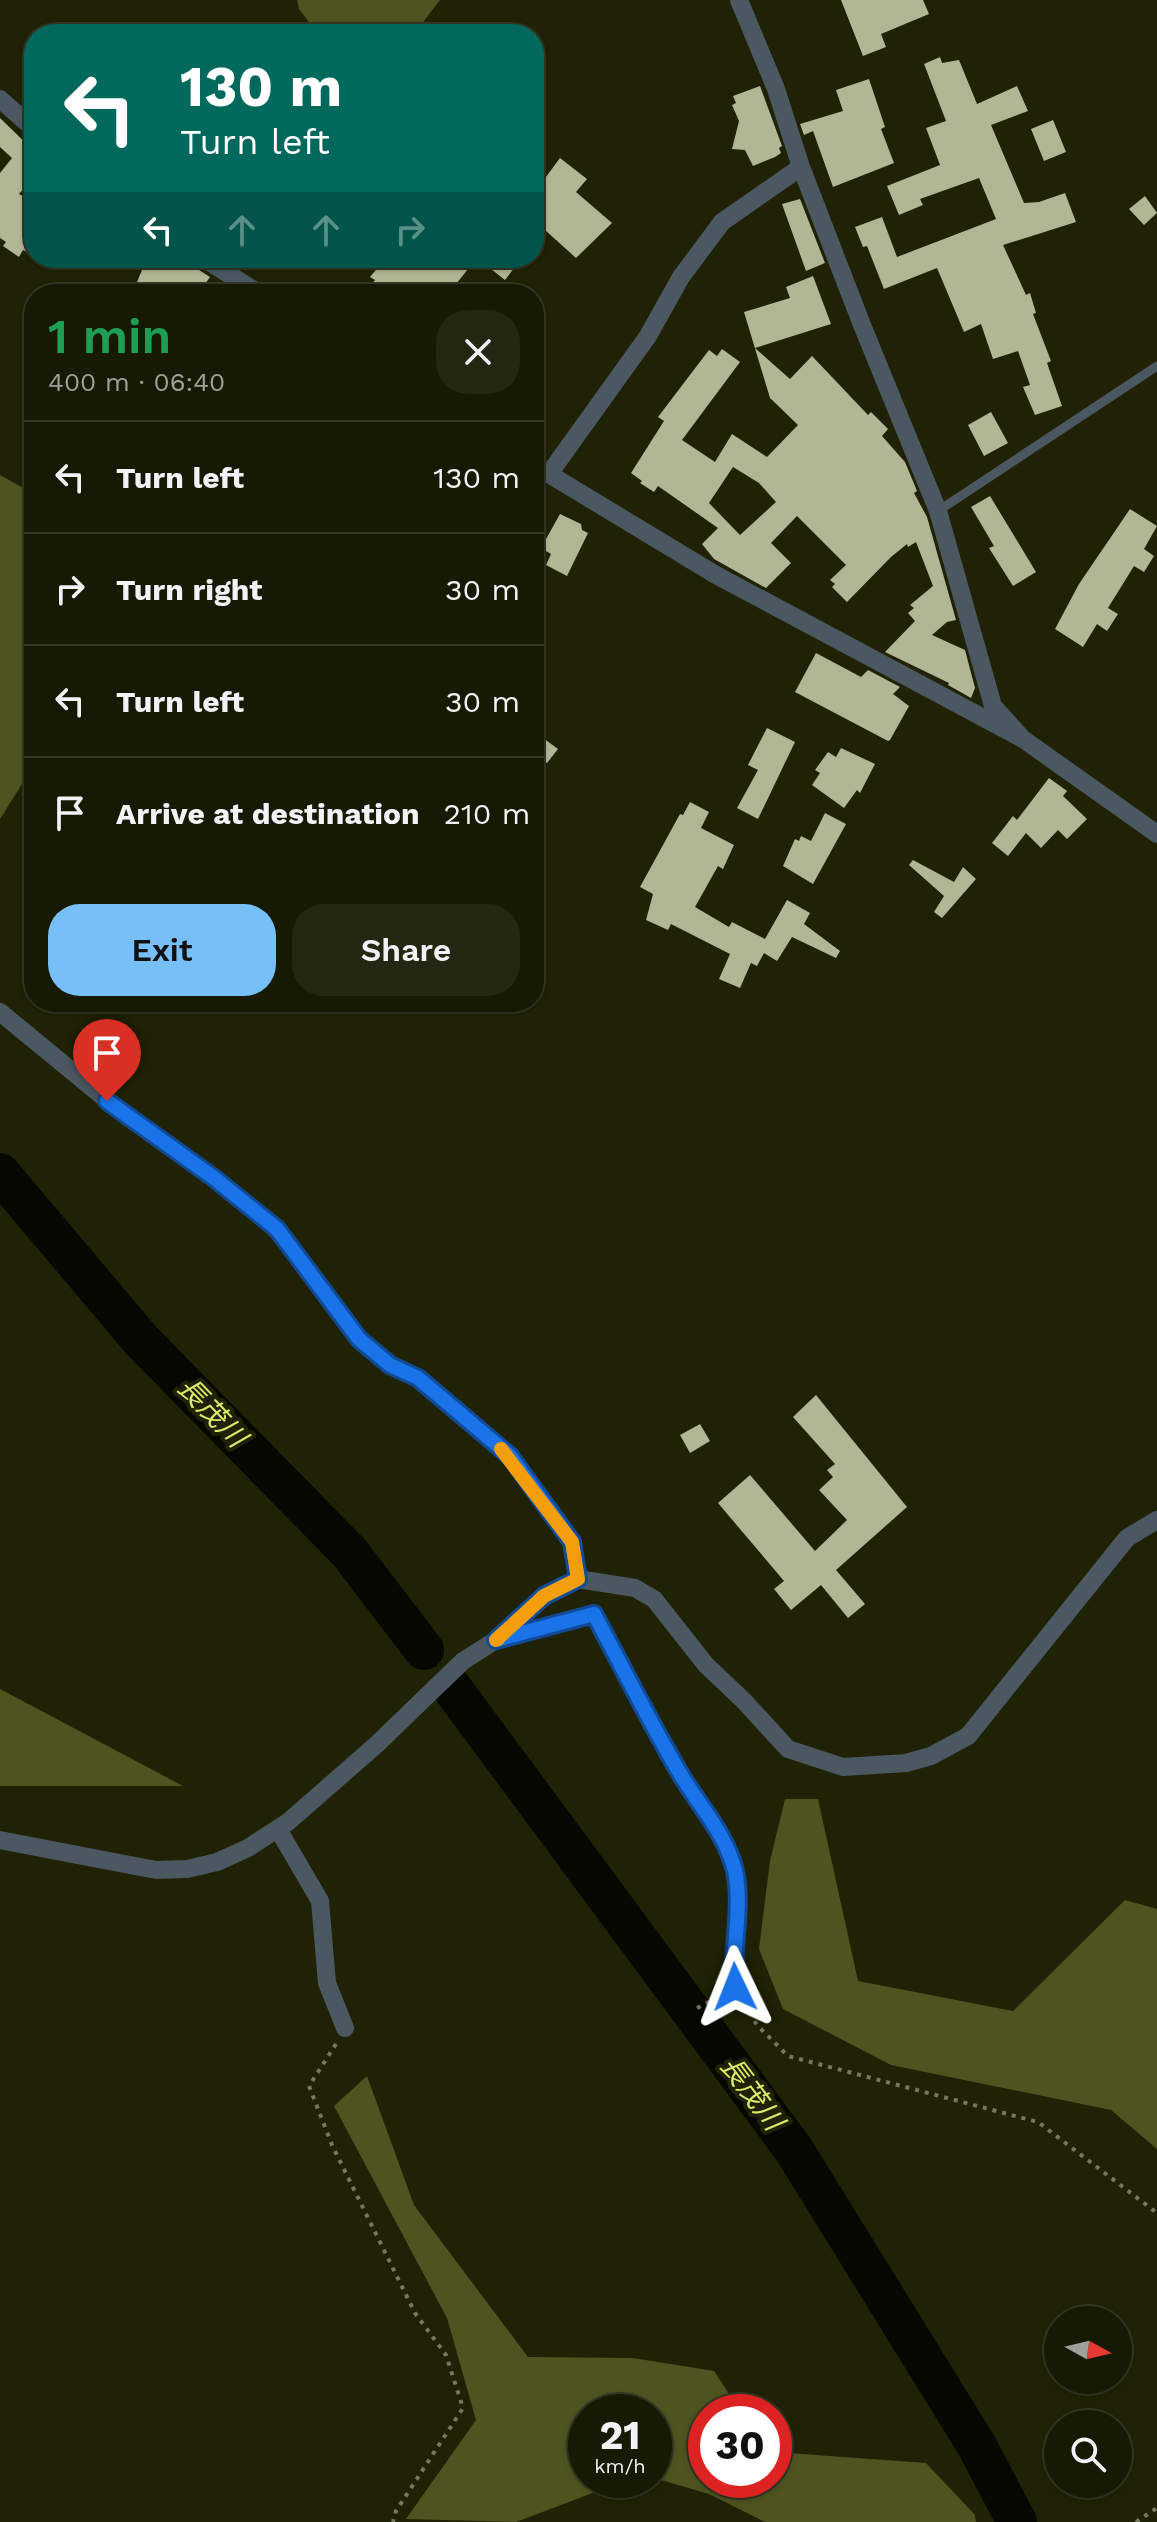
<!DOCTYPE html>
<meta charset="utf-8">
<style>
body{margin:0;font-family:"Work Sans","Noto Sans JP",sans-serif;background:#242712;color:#f1f3f6;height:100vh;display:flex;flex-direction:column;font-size:30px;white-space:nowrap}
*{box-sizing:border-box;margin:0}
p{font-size:26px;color:#9ea19a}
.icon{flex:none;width:44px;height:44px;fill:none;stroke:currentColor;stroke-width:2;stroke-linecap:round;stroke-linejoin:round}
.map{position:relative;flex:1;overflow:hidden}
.details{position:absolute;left:24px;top:284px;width:520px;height:728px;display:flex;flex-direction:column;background:#171a03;border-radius:32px;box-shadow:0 2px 6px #0004,0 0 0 2px #363825}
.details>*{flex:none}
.top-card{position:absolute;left:24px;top:24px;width:520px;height:244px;border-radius:32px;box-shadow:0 2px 6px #0004,0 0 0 2px #363825;background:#00695c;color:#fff;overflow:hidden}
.needle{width:52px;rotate:98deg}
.controls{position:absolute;left:1044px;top:2306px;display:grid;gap:16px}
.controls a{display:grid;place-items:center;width:88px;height:88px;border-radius:50%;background:#171a03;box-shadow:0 2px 6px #0004,0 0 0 2px #363825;font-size:40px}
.speed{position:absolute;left:568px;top:2394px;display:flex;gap:16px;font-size:40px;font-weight:700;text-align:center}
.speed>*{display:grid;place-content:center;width:104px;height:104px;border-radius:50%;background:#171a03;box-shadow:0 2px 6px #0004,0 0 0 2px #363825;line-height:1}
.speed small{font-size:20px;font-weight:400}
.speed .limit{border:12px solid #d22;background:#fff;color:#111}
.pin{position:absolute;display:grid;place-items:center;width:68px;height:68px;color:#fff;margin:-82px -34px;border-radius:50% 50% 50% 0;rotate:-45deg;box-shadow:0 0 8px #0007}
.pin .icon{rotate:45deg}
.me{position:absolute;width:88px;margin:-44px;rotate:358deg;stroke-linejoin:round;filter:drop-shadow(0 0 6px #0008)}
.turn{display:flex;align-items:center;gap:28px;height:168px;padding:0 24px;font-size:36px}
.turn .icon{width:104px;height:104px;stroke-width:2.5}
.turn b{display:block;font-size:56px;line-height:68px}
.lanes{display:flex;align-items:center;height:76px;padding:0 24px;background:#0003;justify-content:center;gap:40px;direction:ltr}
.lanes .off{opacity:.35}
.round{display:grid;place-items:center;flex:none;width:84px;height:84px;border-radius:32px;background:#242712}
.summary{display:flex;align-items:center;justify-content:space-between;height:136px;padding:0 24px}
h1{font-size:48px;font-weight:600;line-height:60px;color:#1e9e55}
.primary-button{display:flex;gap:16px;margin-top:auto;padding:16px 24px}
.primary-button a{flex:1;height:92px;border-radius:32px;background:#76c0f7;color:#111;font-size:32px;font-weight:600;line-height:92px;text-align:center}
.primary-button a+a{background:#242712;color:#f1f3f6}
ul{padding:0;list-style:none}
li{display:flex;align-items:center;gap:24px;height:112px;padding:0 24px;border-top:2px solid #363825}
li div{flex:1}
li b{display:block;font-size:30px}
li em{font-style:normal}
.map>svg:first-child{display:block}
.forest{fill:#4e5420}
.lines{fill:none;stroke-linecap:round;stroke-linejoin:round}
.river{stroke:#060700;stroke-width:40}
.building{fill:#b1b794;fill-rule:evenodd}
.path{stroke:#767961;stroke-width:4;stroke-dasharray:4 6;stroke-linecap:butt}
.service{stroke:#4c5861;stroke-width:9}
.minor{stroke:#4c5861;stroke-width:18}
.route-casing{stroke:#114b97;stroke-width:20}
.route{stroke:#1a73e8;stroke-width:14}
.slow{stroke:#f59e0b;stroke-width:14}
.labels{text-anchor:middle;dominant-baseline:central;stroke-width:8;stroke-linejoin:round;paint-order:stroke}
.water-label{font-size:28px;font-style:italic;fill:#dcea6a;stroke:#1f2204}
</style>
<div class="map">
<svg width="1157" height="2522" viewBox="0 0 1157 2522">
<rect width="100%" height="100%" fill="#1f2204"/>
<path class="forest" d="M297 0H440L414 34H318L299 9Z
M0 475 34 494V765L0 819Z
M0 1689 183 1786H0Z
M785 1799H818L858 1981 1013 2011 1125 1900 1157 1909V2149L1111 2110 891 2065 783 2009 759 1949 770 1861Z
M367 2076 414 2205 528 2357 633 2358 714 2371 741 2412H706V2480H774V2452L926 2463 975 2515 976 2522H765L709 2494 654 2478V2412H586V2480H627L516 2522 406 2519 476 2420 447 2318 334 2106Z"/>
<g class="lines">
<path class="river" d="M0 1173 141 1340 350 1553 424 1650
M452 1688 794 2150 977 2446 1017 2522"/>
</g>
<path class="building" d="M841 0H923L929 14 881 34 886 47 863 56Z
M940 57 942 63 959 60 977 104 1017 86 1028 111 991 125 1024 203 1039 202 1065 193 1076 222 1003 245 1026 295 1030 293 1036 313 1033 314 1051 361 1047 363 1062 406 1035 415 1023 387 1030 385 1018 351 993 359 981 324 964 332 937 268 884 289 867 246 863 247 855 227 882 217 897 257 996 219 979 178 920 199 923 205 899 215 887 186 940 165 926 128 946 121 924 64Z
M869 79 885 127 881 129 894 163 833 187 813 131 804 135 800 124 843 111 836 90Z
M760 86 782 146 779 148 781 153 775 157 753 166 745 150 732 149 739 121 732 105 736 103 733 96Z
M0 118 34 151V177L19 194 34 202V256L23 250 19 257 3 246 6 242 0 238V173L12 158 0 147Z
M1053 120 1066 152 1044 161 1031 129Z
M560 158 587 179 576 192 612 223 576 258 545 230 534 244V198L539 191 537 189Z
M1145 196 1157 213 1144 225 1129 209Z
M800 199 825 263 806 271 782 204Z
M147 258H191L196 268 210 277 198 294H132Z
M386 258H477L448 294H364L375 280 370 277Z
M477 258H522L505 280Z
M813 276 831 324 755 348 790 379 812 356 868 415 871 412 888 429 882 436 905 462 917 491 914 493 927 517 956 620 947 622 932 635 965 650 975 688 971 698 948 685 949 683 885 652 915 621 908 613 914 608 910 605 933 586 916 542 908 547 907 544 891 557 847 602 832 587 835 584 830 580 846 565 797 516 771 543 791 563 766 588 714 559 702 544 718 528 658 486 654 492 640 483 642 481 631 473 664 421 658 417 709 350 717 356 722 349 740 362 682 440 715 462 732 434 767 457 798 425 770 398 744 312 790 298 786 287ZM733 467 759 483 776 502 740 535 709 503Z
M991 412 1008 443 984 456 968 425Z
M990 496 1036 572 1013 586 989 548 994 546 971 507Z
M1130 509 1157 526 1144 549 1154 556 1144 572 1134 566 1108 608 1118 614 1107 631 1097 624 1083 647 1055 629 1079 584Z
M560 514 581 524 582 530 588 533 567 576 546 565 551 554 541 548Z
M816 653 861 677 868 670 900 687 893 694 909 706 890 740 888 741 795 692Z
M767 728 795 742 758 819 737 808 758 770 748 765Z
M543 738 558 749 547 763 534 754Z
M841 748 875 764 860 793 857 790 844 808 812 785 820 773 815 770 828 752 836 757Z
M1049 778 1067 791 1063 796 1087 819 1067 839 1058 830 1041 848 1026 833 1008 856 992 843 1013 816 1017 820Z
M690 802 709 812 701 828 734 845 723 869 718 866 695 907 729 927 732 922 765 939 787 900 810 913 804 924 840 951 836 958 792 937 777 961 764 953 757 966 751 963 740 988 719 979 730 954 671 924 668 930 646 920 653 894 640 887 680 814 683 815Z
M825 813 846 824 813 884 783 866 795 839 799 841 801 836 811 841Z
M913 860 954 882 963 867 976 879 942 918 934 912 944 896 909 865Z
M816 1395 907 1507 836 1570 865 1604 848 1618 821 1585 791 1610 774 1589 784 1581 718 1503 750 1475 815 1551 847 1520 819 1490 833 1477 827 1470 835 1464 793 1417Z
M700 1424 710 1441 690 1453 680 1435Z"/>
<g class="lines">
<path class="path" d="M744 2004 757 2025 788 2056 1038 2122 1157 2213
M697 2008 720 1996
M336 2044 309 2086 332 2145 415 2313 446 2355 463 2408 396 2511 393 2522
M1136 2522 1157 2508"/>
<path class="service" d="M938 511 1157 366"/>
<path class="minor" d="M739 0 776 89 801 167 862 325 938 511 993 706 1023 739
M0 99 34 129
M203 258 260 294
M534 465 716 575 1023 739 1157 834
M549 474 648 336 681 277 722 222 801 167
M0 1012 129 1118 214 1178 277 1229 359 1339 390 1365 418 1378 510 1456 572 1542 578 1579
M498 1639 594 1614C623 1668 650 1723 681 1776 700 1807 726 1834 735 1871 743 1909 731 1949 735 1987
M278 1829 320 1901 327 1983 345 2028
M0 1840 156 1870 187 1869 217 1862 248 1848 288 1822 376 1745 463 1661 496 1640 544 1596 578 1579 635 1588 654 1599 706 1665 744 1701 788 1749 843 1767 906 1763 931 1756 968 1736 1127 1538 1157 1520"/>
</g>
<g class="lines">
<defs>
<path id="route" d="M107 1101 214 1178 277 1229 359 1339 390 1365 418 1378 510 1456 572 1542 578 1579 544 1596 496 1640 594 1614C623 1668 650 1723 681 1775 700 1807 726 1834 735 1871 743 1909 731 1949 735 1987"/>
</defs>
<use href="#route" class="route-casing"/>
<use href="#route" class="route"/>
<path class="slow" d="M498 1639 496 1640 544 1596 578 1579 572 1542 501 1449"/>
</g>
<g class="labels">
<g class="water-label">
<text transform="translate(212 1412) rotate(46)">長茂川</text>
<text transform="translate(752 2093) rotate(53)">長茂川</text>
</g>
</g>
</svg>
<div class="controls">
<a><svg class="needle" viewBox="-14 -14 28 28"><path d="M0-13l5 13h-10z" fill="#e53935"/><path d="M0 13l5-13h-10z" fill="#9ea19a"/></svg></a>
<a><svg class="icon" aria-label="search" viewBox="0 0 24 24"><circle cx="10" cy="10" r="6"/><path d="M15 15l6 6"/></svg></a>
</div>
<div class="speed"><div>21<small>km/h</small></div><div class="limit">30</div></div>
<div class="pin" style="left:107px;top:1101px;background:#d93025"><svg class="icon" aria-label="arrive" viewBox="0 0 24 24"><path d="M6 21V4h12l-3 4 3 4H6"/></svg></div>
<svg class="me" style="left:735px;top:1987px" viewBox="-20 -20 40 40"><path d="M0-17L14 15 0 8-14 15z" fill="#1a73e8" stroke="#fff" stroke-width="4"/></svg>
<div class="top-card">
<div class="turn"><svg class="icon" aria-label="left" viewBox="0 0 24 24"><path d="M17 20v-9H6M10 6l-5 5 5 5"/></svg><div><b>130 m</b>Turn left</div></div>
<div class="lanes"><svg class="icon" aria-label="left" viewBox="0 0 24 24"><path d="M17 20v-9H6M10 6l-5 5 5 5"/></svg><svg class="icon off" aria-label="ahead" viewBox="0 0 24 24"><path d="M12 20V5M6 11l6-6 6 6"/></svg><svg class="icon off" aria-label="ahead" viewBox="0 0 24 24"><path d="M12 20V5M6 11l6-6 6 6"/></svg><svg class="icon off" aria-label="right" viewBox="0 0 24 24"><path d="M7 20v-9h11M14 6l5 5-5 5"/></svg></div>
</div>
<section class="details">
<div class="summary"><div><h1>1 min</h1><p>400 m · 06:40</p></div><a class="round"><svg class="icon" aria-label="close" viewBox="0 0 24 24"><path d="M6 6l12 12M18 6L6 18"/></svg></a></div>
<ul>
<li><svg class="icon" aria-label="left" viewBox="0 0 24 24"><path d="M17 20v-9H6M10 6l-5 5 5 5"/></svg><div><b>Turn left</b></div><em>130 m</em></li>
<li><svg class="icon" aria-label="right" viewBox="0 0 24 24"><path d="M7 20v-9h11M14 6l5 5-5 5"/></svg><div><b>Turn right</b></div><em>30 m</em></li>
<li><svg class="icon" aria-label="left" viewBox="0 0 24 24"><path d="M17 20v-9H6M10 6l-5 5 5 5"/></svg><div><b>Turn left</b></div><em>30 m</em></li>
<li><svg class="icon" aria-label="arrive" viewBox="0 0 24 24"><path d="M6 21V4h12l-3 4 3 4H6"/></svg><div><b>Arrive at destination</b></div><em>210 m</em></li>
</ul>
<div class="primary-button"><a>Exit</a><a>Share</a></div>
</section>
</div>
